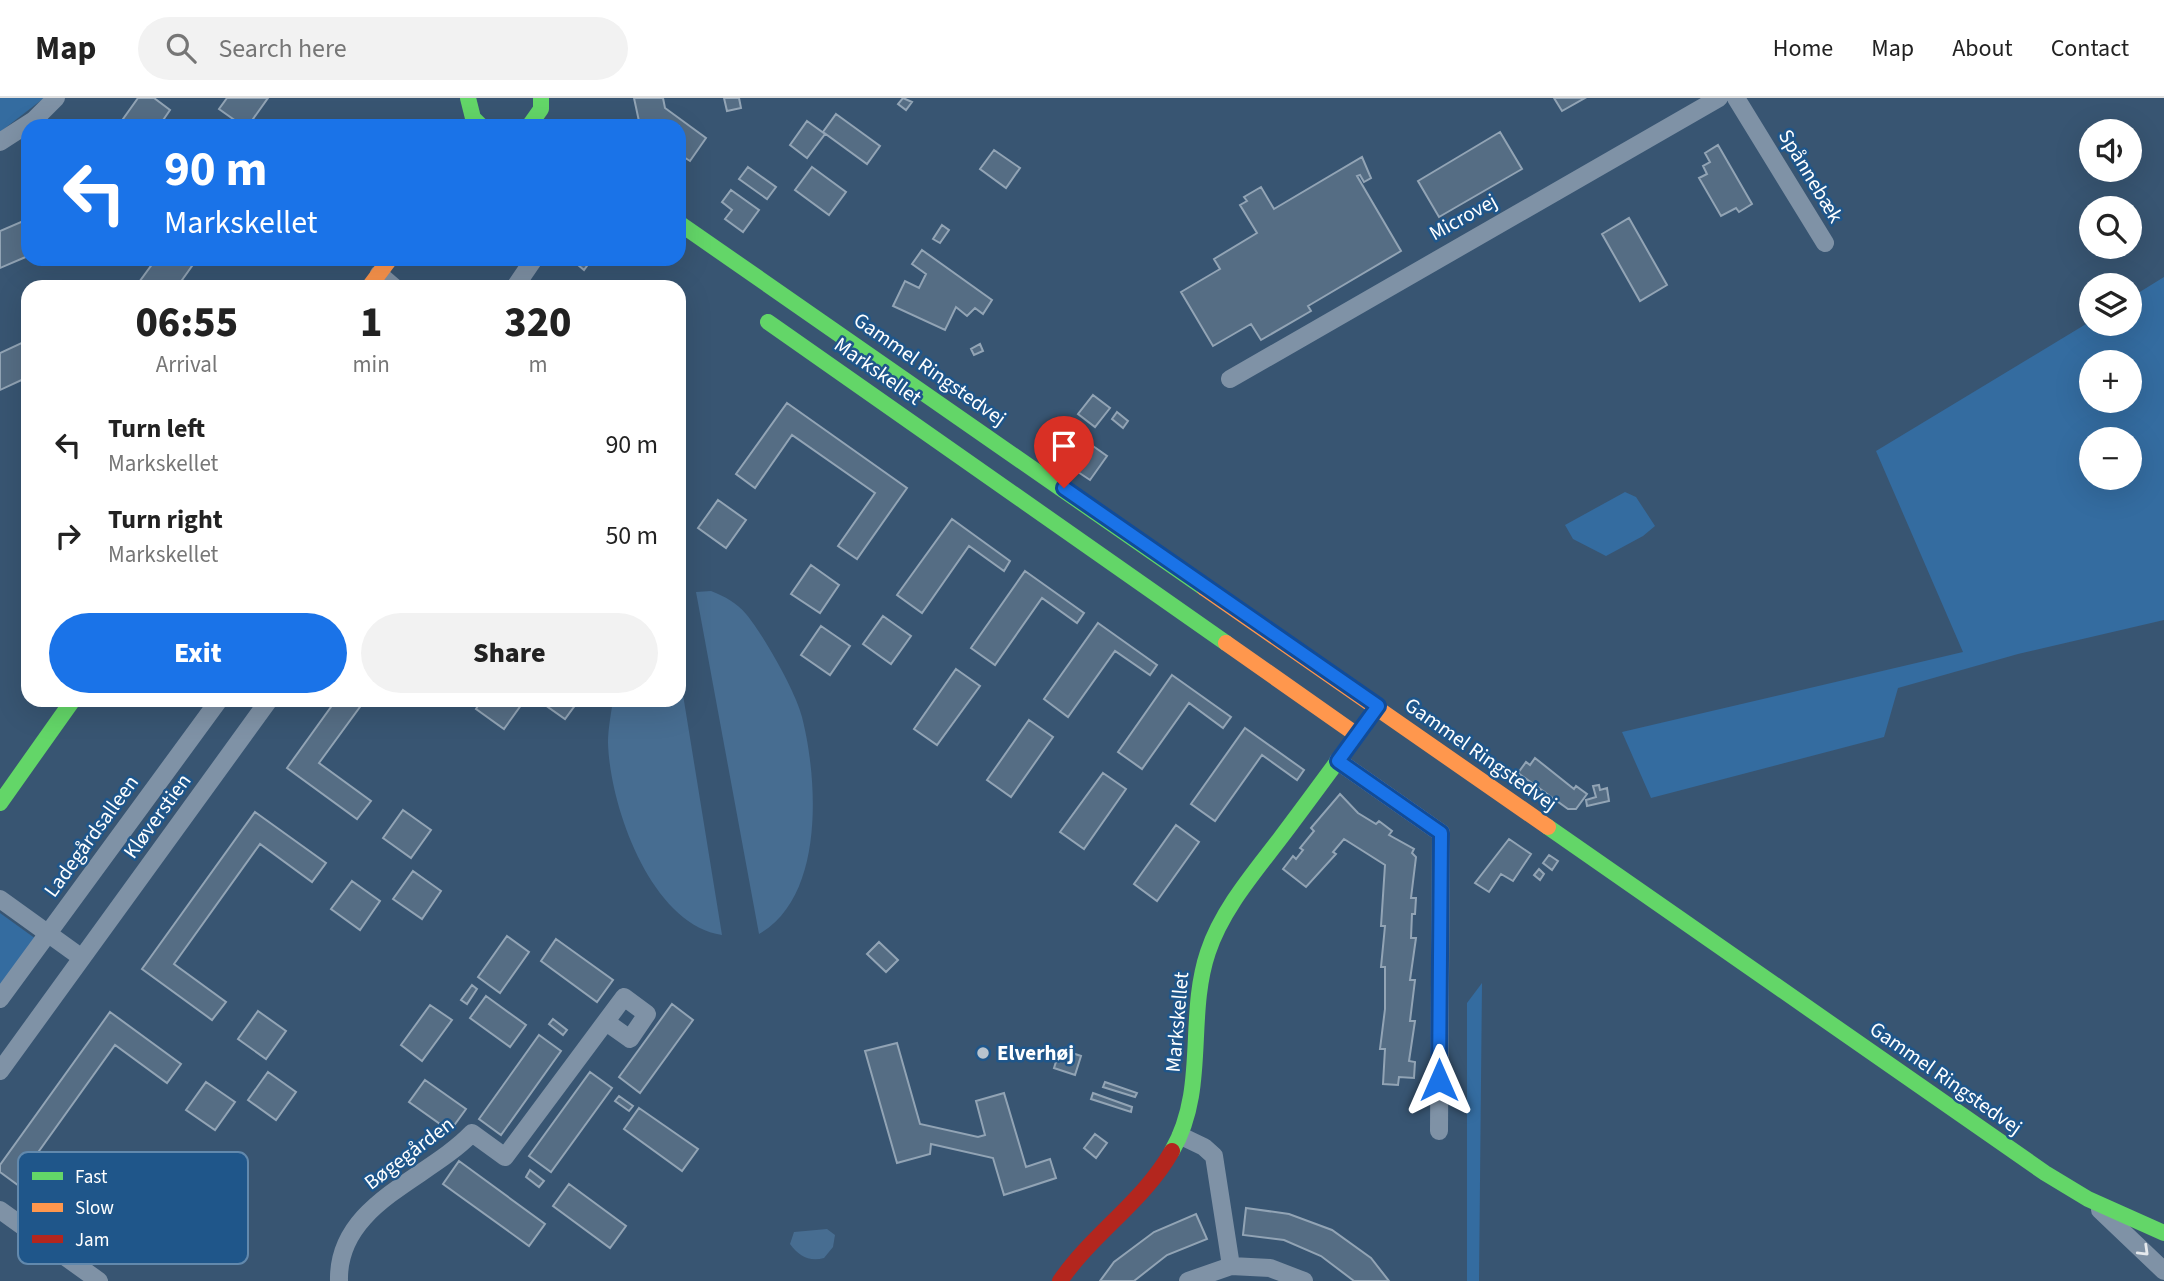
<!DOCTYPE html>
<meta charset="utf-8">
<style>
body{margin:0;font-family:"Source Sans 3",sans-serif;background:#f2f2f2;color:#222;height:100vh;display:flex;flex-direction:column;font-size:26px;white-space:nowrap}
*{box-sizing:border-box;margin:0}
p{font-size:23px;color:#767676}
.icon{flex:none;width:38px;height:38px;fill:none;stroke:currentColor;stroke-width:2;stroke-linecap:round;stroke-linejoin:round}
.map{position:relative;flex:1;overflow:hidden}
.sheet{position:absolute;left:21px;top:182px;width:665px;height:427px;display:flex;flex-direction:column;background:#fff;border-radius:21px;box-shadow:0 7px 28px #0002}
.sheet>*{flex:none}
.banner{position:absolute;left:21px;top:21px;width:665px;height:147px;border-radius:21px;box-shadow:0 7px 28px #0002;background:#1a73e8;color:#fff;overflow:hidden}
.controls{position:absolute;left:2079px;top:21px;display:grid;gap:14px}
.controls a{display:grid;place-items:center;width:63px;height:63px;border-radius:50%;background:#fff;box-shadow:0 7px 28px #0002;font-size:35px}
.pin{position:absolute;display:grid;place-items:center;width:60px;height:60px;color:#fff;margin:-72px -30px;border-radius:50% 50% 50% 0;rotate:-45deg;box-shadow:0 0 7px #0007}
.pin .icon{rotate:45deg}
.me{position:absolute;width:77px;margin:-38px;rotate:0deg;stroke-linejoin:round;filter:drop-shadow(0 0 5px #0008)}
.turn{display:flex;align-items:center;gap:24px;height:147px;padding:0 28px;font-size:32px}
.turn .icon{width:91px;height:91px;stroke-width:2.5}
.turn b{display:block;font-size:49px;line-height:60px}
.eta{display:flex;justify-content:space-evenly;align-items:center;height:119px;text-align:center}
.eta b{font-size:42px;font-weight:800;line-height:49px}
.action{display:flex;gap:14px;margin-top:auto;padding:14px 28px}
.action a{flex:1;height:80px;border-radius:42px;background:#1a73e8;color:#fff;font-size:28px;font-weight:800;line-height:80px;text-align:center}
.action a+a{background:#f2f2f2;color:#222}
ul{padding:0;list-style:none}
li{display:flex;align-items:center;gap:21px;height:91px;padding:0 28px}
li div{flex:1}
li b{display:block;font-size:26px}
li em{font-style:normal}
header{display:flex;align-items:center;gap:42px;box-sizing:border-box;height:98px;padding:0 35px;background:#fff;border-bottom:2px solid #e0e0e0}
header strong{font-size:33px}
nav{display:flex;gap:38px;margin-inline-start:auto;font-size:24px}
.search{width:490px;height:63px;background:#f2f2f2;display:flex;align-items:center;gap:18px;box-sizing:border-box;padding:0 24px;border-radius:38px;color:#767676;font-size:26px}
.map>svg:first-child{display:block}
.green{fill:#346ca0;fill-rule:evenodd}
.water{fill:#476d91}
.building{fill:#556d84;stroke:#92a4b5;stroke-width:2}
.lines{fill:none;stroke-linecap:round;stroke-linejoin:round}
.street{stroke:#7f92a6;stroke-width:18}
.fast{stroke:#63d668;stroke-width:16}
.slow{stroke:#ff974d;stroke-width:16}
.jam{stroke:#b3261e;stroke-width:16}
.oneway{stroke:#e5e9ed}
.route-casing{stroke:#114b97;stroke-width:18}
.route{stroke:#1a73e8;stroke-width:12}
.poi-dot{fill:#b9c4ce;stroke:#1f568a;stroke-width:2.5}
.labels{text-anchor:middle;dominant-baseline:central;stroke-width:5;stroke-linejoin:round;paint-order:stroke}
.street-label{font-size:21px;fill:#fff;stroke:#1f568a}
.poi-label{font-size:21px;font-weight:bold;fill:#fff;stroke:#1f568a;text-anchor:start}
.key{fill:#1f568a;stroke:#6289ad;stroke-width:2}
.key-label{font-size:19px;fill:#fff}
</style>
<header>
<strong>Map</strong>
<div class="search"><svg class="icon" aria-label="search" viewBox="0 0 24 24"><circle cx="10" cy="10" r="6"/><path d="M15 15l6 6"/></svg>Search here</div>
<nav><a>Home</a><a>Map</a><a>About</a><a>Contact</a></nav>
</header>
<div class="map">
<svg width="2164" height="1183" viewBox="0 0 2164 1183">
<rect width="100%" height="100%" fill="#385572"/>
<path class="green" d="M0 0H44L0 34Z
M2164 179V522L2018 556 1898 590 1884 639 1651 700 1622 634 1963 554 1876 353 2091 223V226H2130V200ZM2130 264V303H2091V264ZM2130 341V380H2091V341Z
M1625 394 1636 399 1655 428 1643 438 1606 458 1573 441 1565 427Z
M0 815 36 841 0 891Z
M1482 885 1479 1183H1467V905Z"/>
<path class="water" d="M711 493C724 498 737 505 746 516 763 536 796 594 802 619 818 682 825 799 759 836L696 494Z
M679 572 722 837C651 826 610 709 608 645 608 631 611 616 613 602H679Z
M827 1131 835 1137 833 1149 824 1160C809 1164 799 1158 790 1146L794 1134Z"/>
<path class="building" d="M138 0H154L170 12 159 28H118Z
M227 0H268L248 28H243L219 11Z
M634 0H663L665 10 706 40 690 63 679 56V28H640Z
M724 0H739L741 10 727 13Z
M903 0 912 4 906 12 898 6Z
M1554 0H1585L1562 13Z
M836 16 880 48 867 66 823 34Z
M807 23 825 36 807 60 790 47Z
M1500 34 1522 71 1439 119 1418 83Z
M1718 47 1752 106 1739 114 1736 110 1721 118 1699 80 1707 76 1703 68 1710 64 1705 55Z
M994 52 1020 70 1006 90 980 71Z
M1362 59 1371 80 1364 84 1360 77 1357 78 1401 153 1308 208 1311 213 1261 242 1251 226 1213 248 1181 194 1220 171 1214 161 1257 135 1240 107 1247 103 1244 99 1261 89 1274 111Z
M748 69 776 89 767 101 739 81Z
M812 69 846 94 829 117 795 92Z
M731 92 759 112 743 134 725 121 732 112 722 104Z
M1629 120 1667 187 1640 203 1602 136Z
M28 121V158L0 170V133Z
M942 127 949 132 940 145 933 141Z
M922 152 992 202 983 216 975 210 967 218 956 209 945 232 893 208 905 183 919 190 926 176 912 166Z
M156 161H197L177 189H141L137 187Z
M571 161H592L584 172Z
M28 242V279L0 292V255Z
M980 246 983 253 974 257 971 251Z
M1093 297 1110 310 1095 329 1078 316Z
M787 305 907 390 857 461 838 448 875 395 792 337 755 390 736 376Z
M1117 314 1128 323 1123 330 1112 321Z
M1073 343 1088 354 1093 348 1107 358 1090 382 1060 362Z
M718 402 746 422 726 450 698 430Z
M952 421 1010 463 1004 473 969 448 922 515 897 497Z
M811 467 839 487 820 515 791 496Z
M1025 473 1084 515 1077 525 1042 500 995 567 971 550Z
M883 518 911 538 891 566 863 546Z
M1098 525 1157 567 1150 577 1115 553 1068 619 1044 601Z
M821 528 850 548 830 577 801 557Z
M956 571 980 588 937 647 914 631Z
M1172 577 1231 619 1223 630 1189 605 1142 671 1118 654Z
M336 602H365L319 665 371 703 357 721 287 670Z
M482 602H523L524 603 504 631 476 611Z
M538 602H579L565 621Z
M1029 622 1053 639 1011 699 987 682Z
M1245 630 1304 672 1297 682 1262 657 1215 723 1191 706Z
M1535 660 1574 691 1576 688 1587 696 1576 711H1568L1518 675 1526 664 1530 667Z
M1103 675 1126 691 1084 751 1060 734Z
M1599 687 1600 692 1607 690 1609 703 1587 708 1586 702 1596 699 1593 688Z
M1340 696 1358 715 1376 726 1379 723 1392 733 1389 737 1414 751 1412 755 1416 759 1411 800H1416L1415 816H1412L1411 840H1416L1410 882H1415L1410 923H1415L1409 963 1415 964 1414 980 1399 979 1398 987 1383 986 1385 951H1380L1385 911V869H1381L1385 828H1381L1385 767 1344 741 1333 754 1336 756 1306 789 1283 771 1293 758 1296 761 1303 752 1300 750 1314 733 1311 730Z
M403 712 431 732 411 760 383 740Z
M255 714 326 765 312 784 260 746 174 866 226 904 212 922 142 871Z
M1176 727 1199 744 1157 803 1134 786Z
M1509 741 1531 756 1513 783 1501 776 1489 794 1475 785Z
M1549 757 1558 763 1552 772 1543 765Z
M1539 771 1544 776 1540 782 1534 777Z
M413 773 441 793 422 821 393 801Z
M352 783 380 803 360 832 331 811Z
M507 838 529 854 500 895 478 879Z
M556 841 613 882 597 904 541 863Z
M879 844 898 862 886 874 867 856Z
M472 887 477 891 467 906 461 902Z
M486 898 526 927 510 949 470 920Z
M672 906 693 922 640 995 619 979Z
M430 907 452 922 422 963 401 947Z
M258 913 286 933 266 961 238 941Z
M110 914 181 966 167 985 115 947 29 1067 81 1105 67 1123 0 1074V1067Z
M553 921 567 932 563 937 549 926Z
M539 937 561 953 501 1037 479 1021Z
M897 945 920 1026 978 1039 985 1037 976 1003 1004 995 1026 1069 1050 1061 1056 1080 1004 1097 993 1060 931 1046 930 1056 897 1065 865 953Z
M1060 951 1081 958 1075 977 1054 970Z
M268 974 296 994 276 1022 248 1002Z
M590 974 612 990 551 1074 529 1058Z
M425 982 466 1011 450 1033 409 1004Z
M206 984 235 1004 215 1032 186 1012Z
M1105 984 1137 995 1135 999 1103 989Z
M1093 995 1132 1009 1131 1014 1091 1001Z
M619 998 633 1008 629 1013 615 1003Z
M639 1010 698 1051 682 1073 624 1031Z
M1095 1036 1107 1045 1096 1060 1084 1050Z
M459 1063 545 1126 529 1148 443 1086Z
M530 1072 544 1083 539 1089 526 1079Z
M569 1086 626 1128 610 1150 553 1108Z
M1246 1110 1289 1116 1332 1132 1371 1160 1389 1183H1354L1321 1158 1284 1142 1243 1137Z
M1196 1116 1207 1141 1167 1157 1134 1183H1100L1114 1164 1154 1134Z"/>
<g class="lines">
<path class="street" d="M1736 0 1825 145
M0 44 34 22 56 0
M379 176 394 189
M515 189 534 161
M1230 281 1719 0
M1338 663 1441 735 1439 1033
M0 801 82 860
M0 901 219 602
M0 973 269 602
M1181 1038 1204 1049 1214 1058 1231 1168 1270 1170 1304 1183
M0 1112 99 1183
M2100 1112 2164 1173
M339 1183C337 1106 427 1082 472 1035L505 1059 624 899 647 916 630 941 606 924
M1188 1183 1231 1168"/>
<path class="fast" d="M468 0 473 20 481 28
M529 28 541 11V0
M679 125 1204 490
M768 224 1226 545
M0 705 73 602
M1548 729 2045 1075 2088 1101 2164 1135
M1172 1053C1208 991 1186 919 1208 854 1222 812 1253 776 1279 742 1313 697 1345 653 1378 608"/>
<path class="slow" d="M369 189 390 161
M1204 490 1548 729
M1226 545 1357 637"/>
<path class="jam" d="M1060 1183C1093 1135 1144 1103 1172 1053"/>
</g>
<defs><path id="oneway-chevron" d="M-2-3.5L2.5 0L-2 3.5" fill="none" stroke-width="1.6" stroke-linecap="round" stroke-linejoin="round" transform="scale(1.75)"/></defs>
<use class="oneway" href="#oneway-chevron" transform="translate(2144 1153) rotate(44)"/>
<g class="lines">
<defs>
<path id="route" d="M1064 390 1378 608 1338 663 1441 735 1439 982"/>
</defs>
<use href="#route" class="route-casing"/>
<use href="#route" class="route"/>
</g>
<circle class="poi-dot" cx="983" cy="955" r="7"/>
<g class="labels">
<g class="street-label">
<text transform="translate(1811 78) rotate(59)">Spånnebæk</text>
<text transform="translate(1463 119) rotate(-29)">Microvej</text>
<text transform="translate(930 271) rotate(35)">Gammel Ringstedvej</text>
<text transform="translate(878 273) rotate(35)">Markskellet</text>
<text transform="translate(1481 656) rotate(35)">Gammel Ringstedvej</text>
<text transform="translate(157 718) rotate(-54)">Kløverstien</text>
<text transform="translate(91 738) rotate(-54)">Ladegårdsalleen</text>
<text transform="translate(1177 924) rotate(-85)">Markskellet</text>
<text transform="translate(1946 980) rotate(35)">Gammel Ringstedvej</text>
<text transform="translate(409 1055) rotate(-37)">Bøgegården</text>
</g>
<g class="poi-label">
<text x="997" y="955">Elverhøj</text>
</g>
</g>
<rect x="18" y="1054" width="230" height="112" rx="10" class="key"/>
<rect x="32" y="1074" width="31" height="8" fill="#63d668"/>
<rect x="32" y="1105" width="31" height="9" fill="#ff974d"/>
<rect x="32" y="1137" width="31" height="8" fill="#b3261e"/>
<g class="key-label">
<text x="75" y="1085">Fast</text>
<text x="75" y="1116">Slow</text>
<text x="75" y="1148">Jam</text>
</g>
</svg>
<div class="controls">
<a><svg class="icon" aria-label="sound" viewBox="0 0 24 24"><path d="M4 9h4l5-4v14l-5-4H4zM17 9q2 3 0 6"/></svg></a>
<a><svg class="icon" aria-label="search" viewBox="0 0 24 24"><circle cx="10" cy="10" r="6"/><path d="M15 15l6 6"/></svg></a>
<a><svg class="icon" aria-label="layers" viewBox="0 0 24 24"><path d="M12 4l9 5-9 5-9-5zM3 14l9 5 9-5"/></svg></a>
<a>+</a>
<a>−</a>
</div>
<div class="pin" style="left:1064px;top:390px;background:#d93025"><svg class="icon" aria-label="arrive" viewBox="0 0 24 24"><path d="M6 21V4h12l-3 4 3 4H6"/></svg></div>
<svg class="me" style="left:1439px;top:982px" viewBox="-20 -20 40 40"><path d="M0-17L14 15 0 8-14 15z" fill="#1a73e8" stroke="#fff" stroke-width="4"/></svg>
<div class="banner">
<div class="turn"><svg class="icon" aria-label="left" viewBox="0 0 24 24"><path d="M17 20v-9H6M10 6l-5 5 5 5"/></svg><div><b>90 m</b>Markskellet</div></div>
</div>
<section class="sheet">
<div class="eta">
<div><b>06:55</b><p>Arrival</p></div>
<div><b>1</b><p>min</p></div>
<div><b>320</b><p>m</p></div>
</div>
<ul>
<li><svg class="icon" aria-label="left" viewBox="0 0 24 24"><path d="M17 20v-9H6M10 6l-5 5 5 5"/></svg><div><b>Turn left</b><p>Markskellet</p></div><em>90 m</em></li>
<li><svg class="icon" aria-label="right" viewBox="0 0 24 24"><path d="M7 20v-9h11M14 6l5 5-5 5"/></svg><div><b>Turn right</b><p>Markskellet</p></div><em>50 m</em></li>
</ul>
<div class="action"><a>Exit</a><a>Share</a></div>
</section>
</div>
